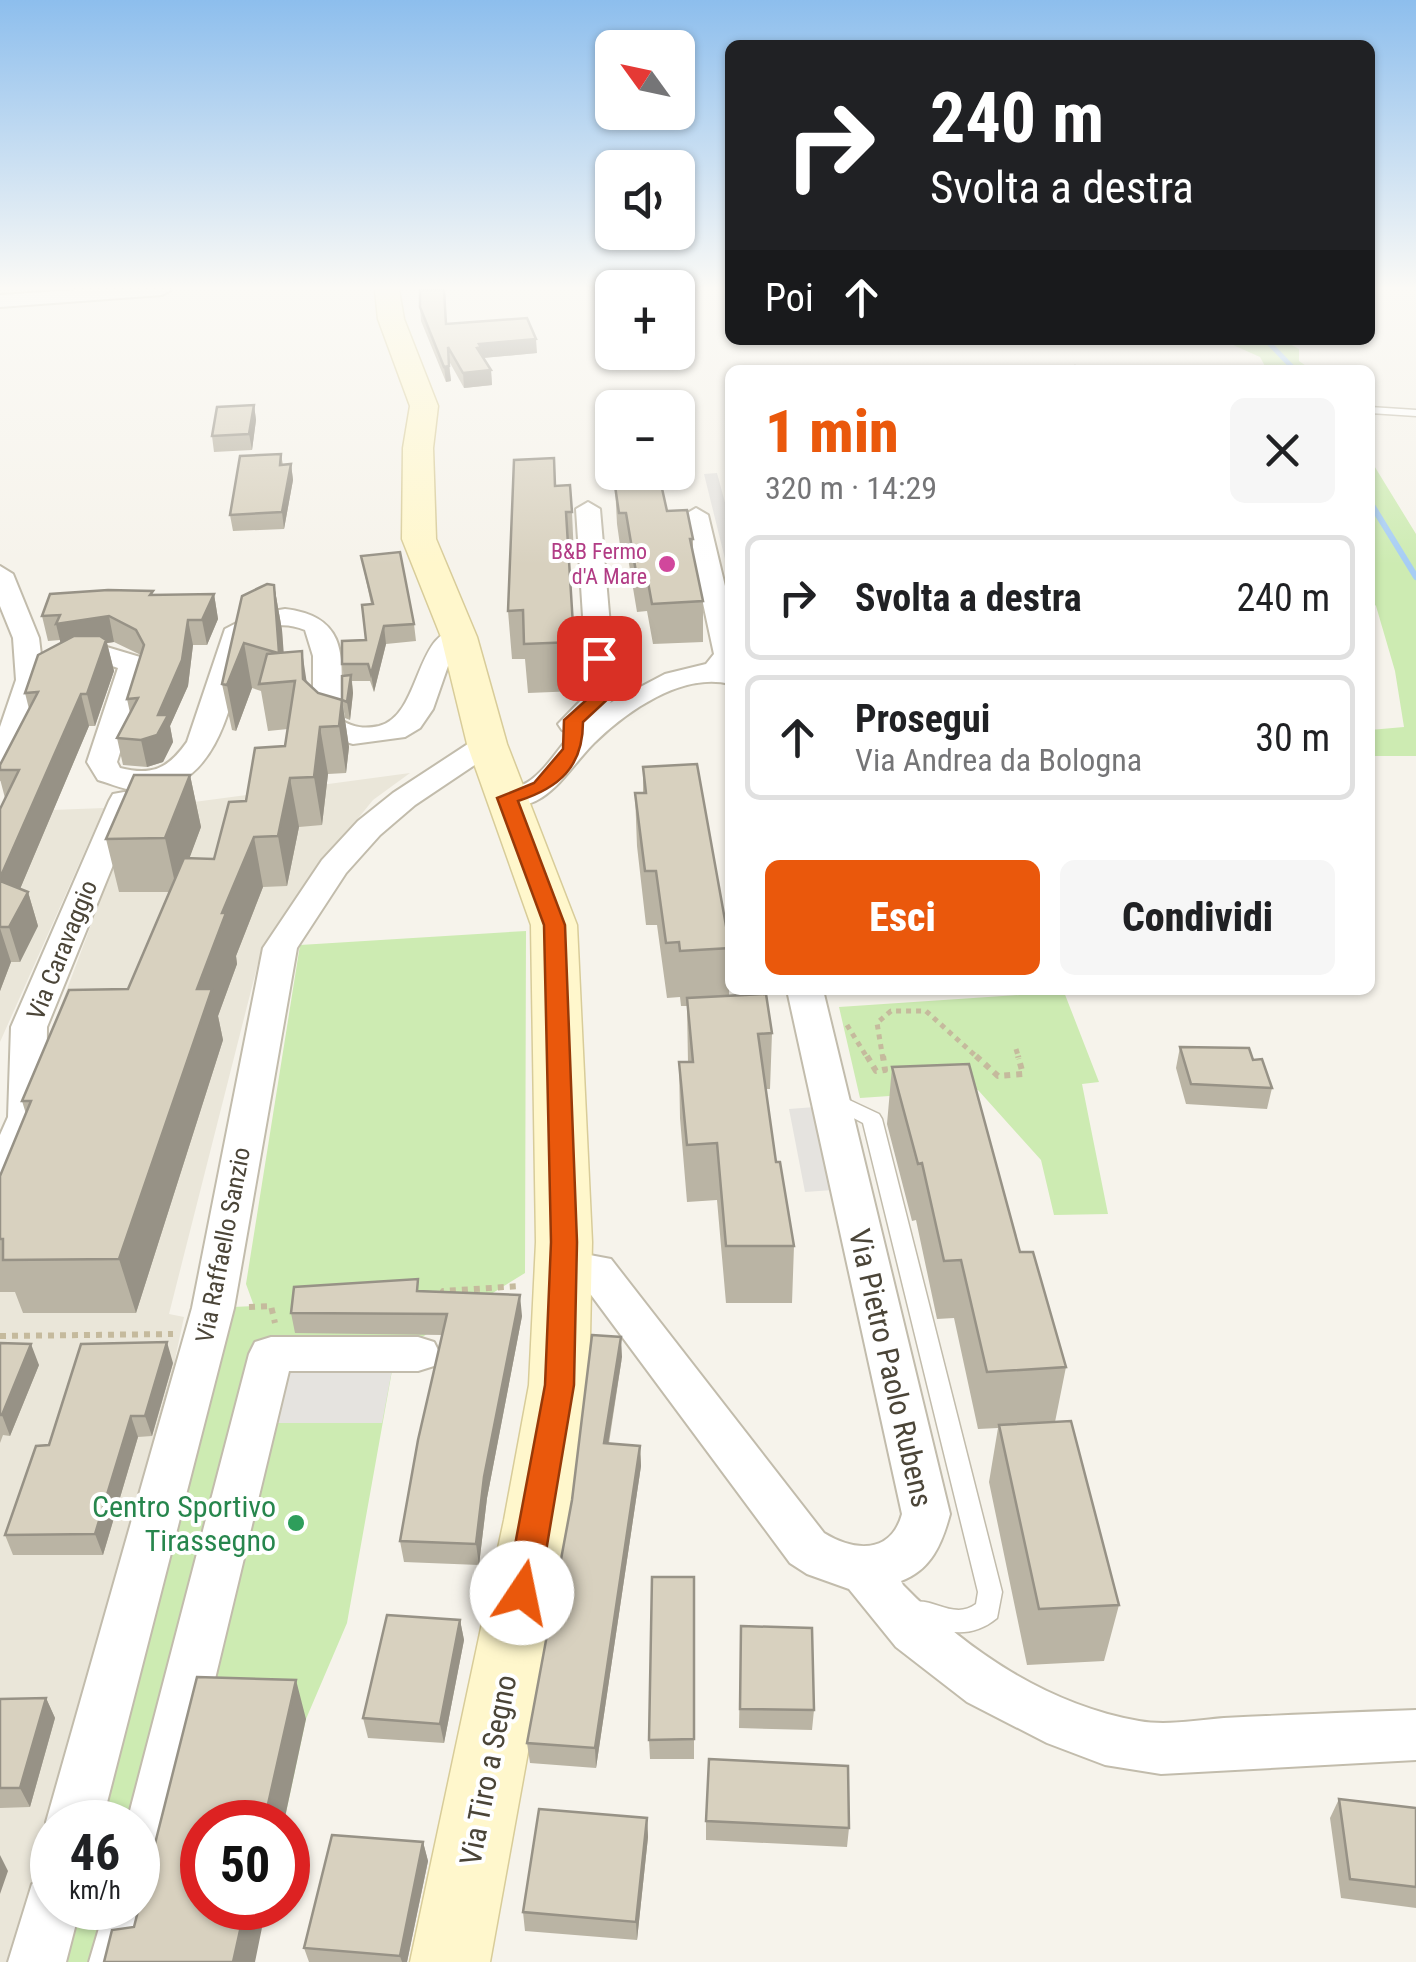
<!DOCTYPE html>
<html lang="it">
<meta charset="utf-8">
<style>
body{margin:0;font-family:"Roboto Condensed",sans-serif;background:#f6f6f6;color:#202124;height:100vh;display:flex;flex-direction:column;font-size:38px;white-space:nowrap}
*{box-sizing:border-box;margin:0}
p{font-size:32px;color:#757577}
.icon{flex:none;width:55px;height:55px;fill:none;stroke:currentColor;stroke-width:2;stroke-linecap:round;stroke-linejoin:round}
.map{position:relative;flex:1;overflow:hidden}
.panel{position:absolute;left:725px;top:365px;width:650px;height:630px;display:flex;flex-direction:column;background:#fff;border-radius:15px;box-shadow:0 2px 8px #0004}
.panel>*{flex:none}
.banner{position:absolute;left:725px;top:40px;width:650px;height:305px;border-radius:15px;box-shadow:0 2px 8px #0004;background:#202124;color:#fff;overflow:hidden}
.needle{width:65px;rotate:303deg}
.buttons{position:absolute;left:595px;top:30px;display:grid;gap:20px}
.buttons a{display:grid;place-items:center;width:100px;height:100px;border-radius:15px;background:#fff;box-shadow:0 2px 8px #0004;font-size:50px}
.speed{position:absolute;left:30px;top:1800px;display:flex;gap:20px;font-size:50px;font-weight:700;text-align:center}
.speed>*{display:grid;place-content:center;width:130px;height:130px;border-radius:50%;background:#fff;box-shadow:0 2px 8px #0004;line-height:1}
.speed small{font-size:25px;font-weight:400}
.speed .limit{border:15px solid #d22;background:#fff;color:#111}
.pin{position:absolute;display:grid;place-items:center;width:85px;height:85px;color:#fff;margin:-42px;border-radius:20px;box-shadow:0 5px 15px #0006}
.me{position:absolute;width:110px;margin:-55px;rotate:11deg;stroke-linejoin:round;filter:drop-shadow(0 0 8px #0008)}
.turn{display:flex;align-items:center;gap:35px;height:210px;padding:0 40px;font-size:45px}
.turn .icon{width:130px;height:130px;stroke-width:2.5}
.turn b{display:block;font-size:70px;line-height:85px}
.then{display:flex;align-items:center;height:95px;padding:0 40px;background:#0003;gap:20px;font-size:38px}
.round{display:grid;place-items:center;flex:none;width:105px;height:105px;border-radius:15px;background:#f6f6f6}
.head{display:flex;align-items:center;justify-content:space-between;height:170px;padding:0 40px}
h1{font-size:60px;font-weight:800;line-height:75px;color:#ea580c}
.action{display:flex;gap:20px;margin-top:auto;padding:20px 40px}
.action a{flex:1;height:115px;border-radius:15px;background:#ea580c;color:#fff;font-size:40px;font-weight:800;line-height:115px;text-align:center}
.action a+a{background:#f6f6f6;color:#202124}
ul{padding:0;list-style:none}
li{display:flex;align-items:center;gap:30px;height:125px;margin:0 20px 15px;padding:0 20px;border:5px solid #e0e0e0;border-radius:15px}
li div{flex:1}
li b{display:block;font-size:38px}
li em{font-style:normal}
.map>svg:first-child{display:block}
.residential{fill:#eae6d9}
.green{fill:#cdebb2}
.parking{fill:#e5e3df}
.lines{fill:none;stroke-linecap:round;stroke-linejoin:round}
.stream-far1{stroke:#a6cdf4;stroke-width:5}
.stream{stroke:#a6cdf4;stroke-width:6}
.service-casing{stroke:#c2bcac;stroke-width:3}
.minor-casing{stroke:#c2bcac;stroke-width:4}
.secondary-casing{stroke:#d8cc99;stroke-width:3}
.path-far1{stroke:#c5ba9d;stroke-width:5;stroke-dasharray:5 5;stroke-linecap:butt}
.path{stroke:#c5ba9d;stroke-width:6;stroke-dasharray:6 6;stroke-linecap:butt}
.service{fill:#fff;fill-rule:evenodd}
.minor{fill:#fff;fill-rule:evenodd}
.secondary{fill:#fff7cc;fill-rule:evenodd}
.wall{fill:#bab4a4}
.shaded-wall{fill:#979286}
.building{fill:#d8d1bf;stroke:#979286;stroke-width:2.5}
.route{fill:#ea580c;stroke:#983908;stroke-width:2.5}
.hotel-dot{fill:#d1479c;stroke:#fff;stroke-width:4}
.leisure-dot{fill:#2e9e5b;stroke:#fff;stroke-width:4}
.labels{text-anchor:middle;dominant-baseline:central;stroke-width:8;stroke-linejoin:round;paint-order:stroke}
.far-hotel-label{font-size:22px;fill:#b23c85;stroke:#fff;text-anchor:end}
.street-label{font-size:25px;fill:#4b4538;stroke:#fff}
.near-street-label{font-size:30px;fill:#4b4538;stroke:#fff}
.near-leisure-label{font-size:30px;fill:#27864d;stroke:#fff;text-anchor:end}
</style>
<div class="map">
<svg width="1416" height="1962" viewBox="0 0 1416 1962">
<rect width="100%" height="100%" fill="#f6f3eb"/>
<path class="residential" d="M410 773 373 800 325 859 274 932 258 963 169 1314 184 1317 156 1449 13 1962H0V1228L66 1067 60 1008 134 810Z
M104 808 0 1042V812Z"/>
<path class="green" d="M1222 340H1282L1299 349V361L1312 370H1267L1260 357Z
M1370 459 1416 534V756H1370V730L1404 727 1395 671 1376 606 1370 599Z
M526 931 525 1273 395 1354 347 1623 306 1719 284 1822H202V1908L255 1962H37L52 1904V1908H138V1822H74L213 1308 254 1306 246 1284 300 945Z
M1064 992 1099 1082 1082 1084 1108 1214 1054 1215 1041 1160 978 1090 860 1098 839 1007Z"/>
<path class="parking" d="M717 473 730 521V579L704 474Z
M815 1107 833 1190 805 1192 789 1109Z
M294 1354H395L382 1423H277Z"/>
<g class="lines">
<path class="stream-far1" d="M1266 340 1295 370"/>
<path class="stream" d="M1370 502 1416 577"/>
<defs>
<path id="service" d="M1075 366 1082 370H1071Z
M1370 407 1416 410V416L1370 413Z
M830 1091 879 1114 882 1119 1002 1592 997 1618C968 1642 940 1631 909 1619L905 1611 909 1603C932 1595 953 1621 976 1604L978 1592 863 1123 823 1102 821 1097 823 1092Z"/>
<path id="minor" d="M75 290H171L162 295 0 307V295Z
M588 502 600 509 616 695 610 703 665 674 706 664 714 654 684 515 696 508 708 515 730 607V684C682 672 627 711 594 743 565 772 545 817 496 804L492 798C501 786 516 790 528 782 546 770 558 749 572 733L562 730 558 724 588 693 576 509Z
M0 566 13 574 39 638 44 680 15 770 11 776 0 779V727L16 680 13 638 0 606Z
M285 609C354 617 341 666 341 720 354 728 365 729 379 726 424 715 414 618 468 631L472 637 449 663 433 709 420 728 405 737 353 744 326 736 313 723V656L305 630C284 621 265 625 247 638 233 697 220 790 143 791 129 792 112 784 98 780L87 762 118 668 98 661 55 664 51 658 55 652 100 645 140 657 146 670 117 762 120 768C152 776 168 769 187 742L225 629 254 614Z
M487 735 497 738 502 744 497 750 415 805 380 835 346 873 297 948 234 1308 102 1822H52V1837L46 1822 192 1308 263 948 322 860 358 821 393 793 477 738Z
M124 792 135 794 139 801 47 1027 46 1117 14 1192 0 1196V1135L8 1117 11 1027 109 801 113 794Z
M787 990H823L950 1514C942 1544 931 1570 901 1581L903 1585C967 1651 1048 1705 1139 1721 1167 1726 1196 1720 1224 1718 1288 1715 1352 1712 1416 1710V1760L1161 1774 1105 1765 1047 1743 967 1702 896 1647 849 1589 807 1574 790 1563 583 1284 548 1277 542 1266 548 1255 563 1250 611 1259 824 1533C855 1552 891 1554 902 1514Z
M271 1337H418L434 1342 440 1354 434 1366 418 1371H289L147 1962H89L105 1908H138V1822H127L249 1354 255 1342Z
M52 1875V1908H80L66 1962H8L32 1884Z"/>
<path id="secondary" d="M375 290H399L404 319 438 406 433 448 436 539 477 637 507 744 577 925 592 1242 589 1385 570 1520 490 1962H410L504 1520 529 1385 536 1242 531 925 467 744 441 637 402 539 403 448 410 406 378 319Z"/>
</defs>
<use href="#service" class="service-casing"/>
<use href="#minor" class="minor-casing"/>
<use href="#secondary" class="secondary-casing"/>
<path class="path-far1" d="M847 1025 868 1059
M1016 1049 1019 1059
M883 1059 877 1023 891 1011H926L979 1059"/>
<path class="path" d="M867 1056 876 1071 885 1070 883 1056
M976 1056 998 1076 1023 1074 1018 1056
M442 1296 443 1291 521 1286
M249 1307 271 1306 275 1323
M0 1336 173 1334"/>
<use href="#service" class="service"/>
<use href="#minor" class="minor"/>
<use href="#secondary" class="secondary"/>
</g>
<path class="wall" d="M420 307 446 324 537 353 483 358 491 370 492 385 464 388 449 361 451 381 446 382 421 321Z
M254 405 256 420 252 450 214 452 212 436Z
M281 454 283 465 291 464 293 480 284 529 233 531 230 515Z
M555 486 572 512 574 557 569 558 577 691 528 693 525 659H512L508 611Z
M615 486 667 511 693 539V555L703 601V642L653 644 647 611 637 612 627 552H621L617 524Z
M361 556 414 624 416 641 386 644 374 692 370 681H352L353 693 350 720 345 718 342 700 344 676 342 664 366 640 371 604Z
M274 585 282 630 283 652 307 683 318 693 342 700 349 747 346 773 328 774 322 825 299 827 287 886 263 887 236 956 237 964 218 1016 223 1040 136 1313H23L15 1292H0V1176L26 1114 22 1101 128 989 170 892H119L106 839 190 775 201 827 189 858 214 859 246 801 285 746 288 729 268 731 261 691 252 688 236 731 232 730 222 684Z
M214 594 218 619 207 645H193L188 686 170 726 173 742 163 762 147 767 123 765 117 738 130 713 127 699 141 655 114 642 107 643 114 671 95 726H89L20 889 28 892 38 926 20 962H11L0 991V809L5 798 0 779V765L29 709 25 693 60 643V640L48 641 42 616 154 595Z
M643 767 730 948 729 996 772 1033 770 1089H766L776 1162 794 1246 792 1303H726L717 1200 687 1202 680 1118 679 1062H688L687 1006H681L680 997 667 998 657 925H646L637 846 635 793H643Z
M845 990H880L845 992Z
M1180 1047 1253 1060 1272 1088 1267 1109 1186 1104 1176 1068Z
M892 1067 1020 1252 1066 1367 1055 1422 1119 1605 1104 1661 1027 1665 989 1482 998 1428 978 1429 954 1318 937 1319 916 1220 912 1221 887 1124Z
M419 1291 522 1316 487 1498 479 1565 404 1562 400 1541 442 1335 295 1333 291 1313Z
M0 1343 39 1365 10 1436 3 1435 0 1443Z
M622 1357 609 1443 640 1446 641 1466 596 1768 530 1763 527 1743Z
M173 1363 152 1436 138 1437 103 1555H13L5 1535 49 1445Z
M694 1577V1759H650L649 1740Z
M460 1620 464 1640 444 1743 368 1738 363 1718Z
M741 1626 814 1710 812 1730 739 1728Z
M46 1698 55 1718 30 1807 0 1808V1699Z
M1339 1799 1416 1808V1908L1341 1898 1330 1818Z
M647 1818 648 1837 637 1940 525 1931 523 1912Z
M706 1821 849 1828 847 1847 706 1840Z
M423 1842 428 1861 407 1962H309L304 1948Z"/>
<path class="shaded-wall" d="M536 339 537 353 482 358 477 348 479 344Z
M449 366 451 381 446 382 444 367Z
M491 370 492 385 464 388 463 373Z
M254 405 256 420 252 450 249 434Z
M291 464 293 480 284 529 282 512Z
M274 585 282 630 286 682 279 653Z
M214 594 218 619 207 645 202 620Z
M109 616 114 642 107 643 114 671 95 726 87 694 62 649 56 624Z
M188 620 193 645 188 686 170 726 173 742 163 762 147 767 141 740 158 715Z
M384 626 386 644 374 692 371 674Z
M244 643 252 688 236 731 227 685Z
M302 651 309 697 303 679Z
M351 675 353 693 350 720 347 702Z
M81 694 89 726 9 915 0 884V878Z
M342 700 349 747 346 773 339 726Z
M320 727 328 774 322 825 314 777Z
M190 775 201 827 177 892 165 838Z
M290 778 299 827 287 886 278 836Z
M254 837 263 887 236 956 237 964 218 1016 223 1040 136 1313 119 1259 197 989 222 913Z
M28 892 38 926 20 962 9 927Z
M0 928 11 962 0 991Z
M520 1295 522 1316 487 1498 479 1565 476 1544 484 1477Z
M621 1337 622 1357 605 1463 604 1443Z
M167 1342 173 1363 152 1436 145 1416Z
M31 1344 39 1365 10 1436 2 1415Z
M131 1416 138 1437 103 1555 95 1534Z
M640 1446 641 1466 596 1768 595 1748Z
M460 1620 464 1640 444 1743 440 1724Z
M296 1680 306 1719 284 1822H264Z
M46 1698 55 1718 30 1807 20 1788Z
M647 1818 648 1837 637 1940 636 1922Z
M423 1842 428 1861 407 1962H402L400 1956Z
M0 1855 8 1871 0 1894Z
M245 1908H266L255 1962H233Z"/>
<path class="building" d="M420 290H444L446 324 527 318 536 339 479 344 481 347 477 348 491 370 463 373 448 347 449 366 444 367 420 307Z
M254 405 249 434 212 436 217 407Z
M281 454 280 465 291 464 282 512 230 515 240 456Z
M554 458 555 486 570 485 572 512H566L574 642 524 644 523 610 508 611 514 460Z
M661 484 667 511 687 510 693 539H690L703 601 652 604 646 571 636 572 626 513H619L615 486Z
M400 552 414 624 384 626 371 674 368 664H342V641L366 640 362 605 373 604 361 556Z
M267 584 274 585 279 653 302 651 303 679 318 693 342 700 339 726 320 727 314 777 290 778 278 836 254 837 222 913H226L197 989H212L119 1259 3 1260V1239H0V1176L31 1101H22L69 990 128 989 184 858 214 859 229 802 246 801 255 748 285 746 295 681 259 684 267 654 278 653 244 643 227 685 222 684 242 596Z
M108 590 153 591 150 595 214 594 202 620H188L182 660 158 715H168L157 735 141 740 117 738 138 698 127 699 144 645 136 630 109 616 56 624 60 615 42 616 50 594Z
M74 636H100L106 640 87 694H81L0 878V809L19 770H0V765L38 692 25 693 38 655Z
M351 675 347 702 342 700V676Z
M697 764 730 948 680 951 679 942 666 943 656 871H645L635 793H646L643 767Z
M134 775H190L165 838 106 839Z
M0 881 28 892 9 927H0Z
M766 994 772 1033 758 1034 776 1162H780L794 1246H726L717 1143 687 1145 679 1062H693L687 998Z
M1180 1047 1249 1048 1253 1060 1262 1059 1272 1088 1191 1084Z
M969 1064 1020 1252H1033L1066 1367 987 1372 961 1260 944 1261 922 1163 918 1164 892 1067Z
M418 1279 417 1291 520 1295 484 1477 476 1544 400 1541 418 1440 447 1314 291 1313 294 1287Z
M592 1335 621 1337 604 1443 640 1446 595 1748 527 1743 572 1500Z
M167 1342 145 1416H131L95 1534 5 1535 36 1446 49 1445 81 1344Z
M0 1343 31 1344 2 1415H0Z
M1071 1421 1119 1605 1039 1609 999 1425Z
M652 1577H694V1739L649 1740Z
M387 1615 460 1620 440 1724 363 1718Z
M741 1626 812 1628 814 1710 740 1709Z
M197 1677 296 1680 264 1822H202V1908H245L233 1962H104L112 1930 134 1927Z
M46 1698 20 1788H0V1699Z
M709 1759 848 1766 849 1828 706 1821Z
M1339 1799 1416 1808V1887L1350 1879Z
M539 1809 647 1818 636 1922 523 1912Z
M332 1835 423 1842 400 1956 304 1948Z"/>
<linearGradient id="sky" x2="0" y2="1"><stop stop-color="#8dbeed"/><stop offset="0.51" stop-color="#fbfaf6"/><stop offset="1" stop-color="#fbfaf6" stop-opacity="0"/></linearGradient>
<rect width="1416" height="565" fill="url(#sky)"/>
<path class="route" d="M599 653 608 658 611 696 583 722C583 767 559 788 518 801L565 925 577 1242 574 1385 539 1593 534 1603 522 1607 511 1603 506 1593 545 1385 551 1242 544 925 497 798 534 783 563 749 564 720 593 694 590 658Z"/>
<circle class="hotel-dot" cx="667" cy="564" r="10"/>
<circle class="leisure-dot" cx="296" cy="1523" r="10"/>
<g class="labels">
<g class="far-hotel-label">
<text x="647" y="551">B&amp;B Fermo<tspan x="647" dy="25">d'A Mare</tspan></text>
</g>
<g class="street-label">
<text transform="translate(62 950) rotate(-68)">Via Caravaggio</text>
<text transform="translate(223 1245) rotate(-79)">Via Raffaello Sanzio</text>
</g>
<g class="near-street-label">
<text transform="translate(891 1368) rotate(77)">Via Pietro Paolo Rubens</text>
<text transform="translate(488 1770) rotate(-79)">Via Tiro a Segno</text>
</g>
<g class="near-leisure-label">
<text x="276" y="1506">Centro Sportivo<tspan x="276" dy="34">Tirassegno</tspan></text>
</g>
</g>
</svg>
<div class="buttons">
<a><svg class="needle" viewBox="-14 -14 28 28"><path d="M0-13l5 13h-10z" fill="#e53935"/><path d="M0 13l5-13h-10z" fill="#757577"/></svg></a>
<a><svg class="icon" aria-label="sound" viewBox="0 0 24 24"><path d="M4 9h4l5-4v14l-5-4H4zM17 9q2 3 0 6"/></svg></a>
<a>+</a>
<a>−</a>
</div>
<div class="speed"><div>46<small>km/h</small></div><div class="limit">50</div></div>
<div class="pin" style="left:599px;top:658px;background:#d93025"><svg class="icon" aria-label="arrive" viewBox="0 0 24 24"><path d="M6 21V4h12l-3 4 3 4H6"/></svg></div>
<svg class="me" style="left:522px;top:1593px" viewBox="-20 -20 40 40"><circle r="19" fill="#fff"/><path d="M0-13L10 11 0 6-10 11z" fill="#ea580c"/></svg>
<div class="banner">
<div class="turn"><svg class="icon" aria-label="right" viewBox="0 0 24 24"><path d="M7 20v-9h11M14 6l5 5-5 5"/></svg><div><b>240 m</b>Svolta a destra</div></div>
<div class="then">Poi<svg class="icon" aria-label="ahead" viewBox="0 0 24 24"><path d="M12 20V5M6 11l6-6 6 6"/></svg></div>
</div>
<section class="panel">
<div class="head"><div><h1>1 min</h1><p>320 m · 14:29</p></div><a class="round"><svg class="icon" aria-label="close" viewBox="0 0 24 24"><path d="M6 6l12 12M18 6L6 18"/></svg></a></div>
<ul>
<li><svg class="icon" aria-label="right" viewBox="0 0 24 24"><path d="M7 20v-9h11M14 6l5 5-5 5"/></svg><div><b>Svolta a destra</b></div><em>240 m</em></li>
<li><svg class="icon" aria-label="ahead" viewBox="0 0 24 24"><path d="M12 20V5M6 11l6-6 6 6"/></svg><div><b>Prosegui</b><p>Via Andrea da Bologna</p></div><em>30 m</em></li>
</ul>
<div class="action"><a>Esci</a><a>Condividi</a></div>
</section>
</div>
